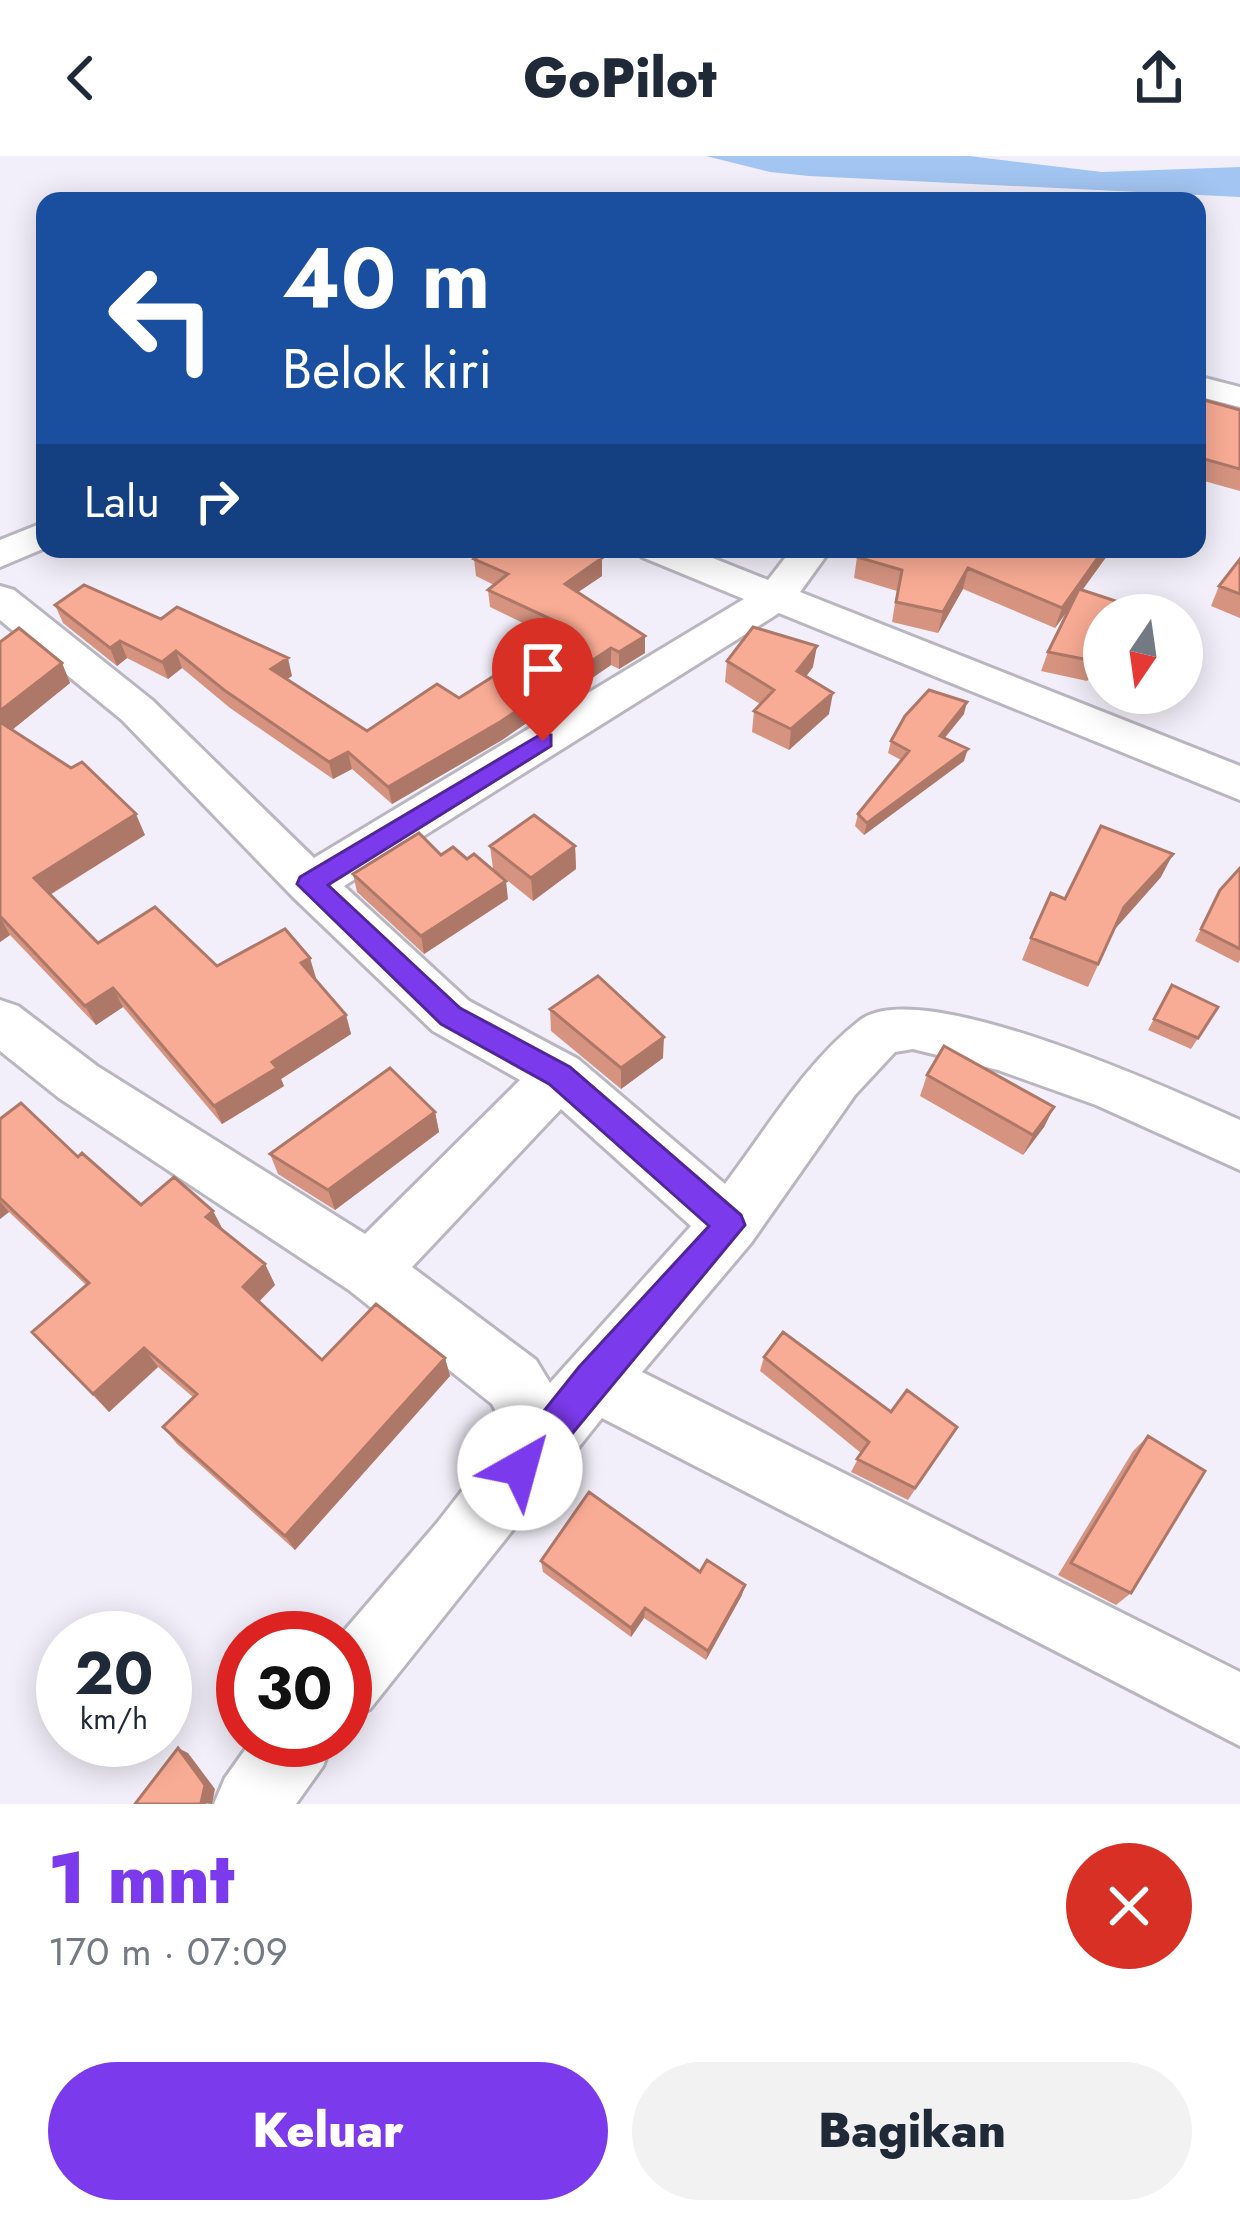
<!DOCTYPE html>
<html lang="id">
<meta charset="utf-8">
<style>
body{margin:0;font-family:Jost,sans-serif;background:#f2f2f3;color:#1f2937;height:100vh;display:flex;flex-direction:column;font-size:45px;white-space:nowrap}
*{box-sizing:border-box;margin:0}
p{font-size:39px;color:#747a83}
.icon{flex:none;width:66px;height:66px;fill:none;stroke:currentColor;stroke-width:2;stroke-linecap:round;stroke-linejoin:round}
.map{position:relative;height:1648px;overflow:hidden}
.sheet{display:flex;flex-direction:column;background:#fff;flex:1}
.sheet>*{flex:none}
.hud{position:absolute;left:36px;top:36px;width:1170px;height:366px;border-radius:24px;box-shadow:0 6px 30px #0003;background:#1a4fa0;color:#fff;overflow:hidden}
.needle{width:78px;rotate:193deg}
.buttons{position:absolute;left:1083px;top:438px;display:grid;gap:24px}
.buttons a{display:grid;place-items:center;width:120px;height:120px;border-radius:50%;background:#fff;box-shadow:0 6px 30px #0003;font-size:60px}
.speed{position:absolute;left:36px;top:1455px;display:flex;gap:24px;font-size:60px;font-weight:700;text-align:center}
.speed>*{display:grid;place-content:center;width:156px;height:156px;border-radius:50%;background:#fff;box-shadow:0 6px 30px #0003;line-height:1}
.speed small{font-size:30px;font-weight:400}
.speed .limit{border:18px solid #d22;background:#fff;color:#111}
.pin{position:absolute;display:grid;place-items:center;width:102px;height:102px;color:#fff;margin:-123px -51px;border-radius:50% 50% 50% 0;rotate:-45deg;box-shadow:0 0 12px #0007}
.pin .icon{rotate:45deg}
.me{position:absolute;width:132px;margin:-66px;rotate:38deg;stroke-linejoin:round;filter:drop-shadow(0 0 9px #0008)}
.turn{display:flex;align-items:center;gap:42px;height:252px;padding:0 48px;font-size:54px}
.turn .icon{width:156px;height:156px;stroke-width:2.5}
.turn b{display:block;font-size:84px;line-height:102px}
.then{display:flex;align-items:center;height:114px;padding:0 48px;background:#0003;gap:24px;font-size:45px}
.round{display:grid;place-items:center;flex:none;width:126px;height:126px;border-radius:63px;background:#f2f2f3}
.headline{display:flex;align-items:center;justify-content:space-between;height:204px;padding:0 48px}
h1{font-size:72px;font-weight:800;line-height:90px;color:#7c3aed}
.button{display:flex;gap:24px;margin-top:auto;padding:24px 48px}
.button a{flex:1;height:138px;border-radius:72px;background:#7c3aed;color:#fff;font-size:48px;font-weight:800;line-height:138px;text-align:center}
.button a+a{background:#f2f2f3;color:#1f2937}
header{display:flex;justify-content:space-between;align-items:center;height:156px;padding:0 48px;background:#fff;font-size:54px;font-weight:800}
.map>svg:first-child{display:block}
.water{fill:#a2c5f1}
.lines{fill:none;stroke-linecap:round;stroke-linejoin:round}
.street-casing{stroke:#b9b6c0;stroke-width:6}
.street{fill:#fff;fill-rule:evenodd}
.wall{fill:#d69480}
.shaded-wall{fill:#ae7868}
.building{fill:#f9ac95;stroke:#ae7868;stroke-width:3}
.route{fill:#7c3aed;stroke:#51269a;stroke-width:3}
</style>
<header><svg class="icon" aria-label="back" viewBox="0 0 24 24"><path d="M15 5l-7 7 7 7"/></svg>GoPilot<svg class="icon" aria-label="share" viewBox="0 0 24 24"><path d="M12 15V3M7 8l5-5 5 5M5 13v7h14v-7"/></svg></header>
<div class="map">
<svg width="1240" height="1648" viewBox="0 0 1240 1648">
<rect width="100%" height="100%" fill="#f2effa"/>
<path class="water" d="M706 0H969L1102 16 1240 11V41L809 20 770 16Z"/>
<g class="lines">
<defs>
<path id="street" d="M1197 220 1240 231V251L1197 240Z
M45 366V392L0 411V384Z
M637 393H690L768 424 792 393H831L800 436 1240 610V644L779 457 344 730 469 845 578 903 725 1028C766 974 805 907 859 865 919 817 1172 934 1240 964V1014L1096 949 998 914 913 893 895 896 855 939 751 1087 642 1216 1240 1516V1590L602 1262 370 1553 345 1564V1482H338L437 1367 504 1281 503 1268 492 1248 349 1134 59 942 0 895V844L18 850 97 910 365 1078 520 924 433 875 293 741 122 564 0 464V430L14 434 152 544 314 702 744 443 642 401ZM561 953 691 1070 550 1227 536 1204 412 1111Z
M252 1584H333L323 1610 296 1648H214L225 1622Z"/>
</defs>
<use href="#street" class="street-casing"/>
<use href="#street" class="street"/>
</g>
<path class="wall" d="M1197 242 1240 254V335L1197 323Z
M863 393H1112L1082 434 1104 459V499L1087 525 1041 515 1048 496 1071 450 1055 472 963 433 938 477 892 466 897 435 854 422 857 401Z
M602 402V420L578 436 645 480V497L619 513 611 509 502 584 392 648 352 613 333 623 230 552 182 512 168 523 127 502 117 510 63 467 55 449 292 520 287 523 367 575 459 542 554 482 490 451 488 434 494 429 476 420 474 403Z
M1240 403V462L1211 450 1219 430Z
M0 486 62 507 70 527 12 574 145 679 50 739 98 787 217 810 316 822 314 823 346 859 351 878 281 923 284 930 222 968 123 851 96 869 10 779 0 786Z
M727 505 813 511 806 520 829 558 789 594 752 576 754 555 760 548 725 526Z
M964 558 944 583 964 605 864 679 855 670 858 658 901 604 888 597 891 585Z
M490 690H575L576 713 533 745 493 713Z
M1240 712V804L1238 807 1195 785 1220 734Z
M353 718 508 743 424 798 357 736Z
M1161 721 1114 774 1088 831 1022 804 1031 782Z
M1172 829 1218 851 1191 893 1148 874Z
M550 853 663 902 621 933 551 875Z
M927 919 1054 951 1044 971 1023 999 920 940Z
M435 956 439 976 335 1054 278 1018 270 998Z
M0 963 78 1001 141 1049 213 1055 223 1074 265 1108 275 1129 259 1146 322 1204 445 1202 450 1220 295 1394 177 1288 163 1271 194 1242 158 1211 109 1256 32 1176 86 1129 9 1056 0 1063Z
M764 1201 891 1256 957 1271 908 1344 851 1316 861 1297 760 1215Z
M1148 1280 1131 1437 1116 1449 1058 1419 1133 1295Z
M541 1405 700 1416 742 1439 706 1504 644 1462 631 1481 543 1416Z"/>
<path class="shaded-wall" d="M1104 393H1112L1055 472 1062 452Z
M602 402V420L565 445V428Z
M968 412 963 433 938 477 943 456Z
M645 480V497L619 513V496Z
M120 485 127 502 117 510 110 492Z
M817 490 813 511 795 536 797 515Z
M1104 491V499L1087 525 1094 505Z
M611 492V509L502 584 392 648 388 631Z
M176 495 182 512 168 523 162 506Z
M288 502 292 520 276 530 271 513Z
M62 507 70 527 2 582 0 577V555Z
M833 537 829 558 789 594 791 573Z
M967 546 964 558 936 592 940 580Z
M968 593 964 605 864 679 867 667Z
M348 596 352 613 333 623 329 606Z
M136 658 145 679 44 742 34 722Z
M575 690 576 713 533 745 531 722Z
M1173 698 1161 721 1114 774 1124 751Z
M506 725 508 743 424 798 421 780Z
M0 761 10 779 0 786Z
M310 802 316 822 307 827 301 807Z
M113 832 123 851 96 869 85 850Z
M346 859 351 878 281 923 284 930 222 968 214 950 272 906Z
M664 881 663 902 621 933V912Z
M1054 951 1044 971 1023 999 1033 979Z
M435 956 439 976 335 1054 328 1034Z
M0 1045 9 1056 0 1063Z
M213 1055 224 1076 206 1061Z
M265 1108 275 1129 253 1151 243 1131Z
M144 1192 158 1211 109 1256 93 1238Z
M445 1202 450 1220 295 1394 285 1380Z
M745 1429 742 1439 706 1504 708 1495Z
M645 1452 644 1462 631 1481V1472Z
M178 1592 188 1597 215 1633 212 1648 201 1647Z"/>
<path class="building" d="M1197 242 1240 254V313L1197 301Z
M489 393H585L602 402 565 428 645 480 619 496 611 492 500 566 388 631 348 596 329 606 224 534 176 495 162 506 120 485 110 492 55 449 84 429 161 463 177 451 288 502 271 513 367 575 437 528 459 542 570 472 488 434 508 418 474 403Z
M863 393H1104L1062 452 968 412 943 456 896 446 902 414 857 401Z
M1240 403V438L1219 430Z
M1079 433 1131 450 1125 459H1104V491L1094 505 1048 496Z
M753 471 817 490 797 515 833 537 791 573 754 555 774 534 727 505Z
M19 472 62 507 0 555V486Z
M929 534 967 546 940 580 968 593 867 667 858 658 909 595 891 585 905 560Z
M0 566 71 612 82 606 136 658 34 722 98 787 155 751 217 810 285 773 310 802 301 807 346 859 272 906 277 912 214 950 113 832 85 850 0 760Z
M534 659 575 690 531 722 490 690Z
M1101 670 1173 698 1124 751 1098 808 1031 782 1051 737 1065 743Z
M419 677 441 699 453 691 467 703 474 698 506 725 421 780 353 718Z
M1240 712V793L1201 773 1220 734Z
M598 820 664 881 621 912 550 853Z
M1172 829 1218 851 1198 882 1154 863Z
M944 890 1054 951 1033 979 927 919Z
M390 912 435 956 328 1034 270 998Z
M21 947 78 1001 82 997 141 1049 174 1021 213 1055 206 1061 265 1108 243 1131 322 1204 376 1148 445 1202 285 1380 163 1271 197 1238 144 1192 93 1238 32 1176 89 1127 0 1042V963Z
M783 1176 891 1256 907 1234 957 1271 915 1332 857 1303 869 1286 764 1201Z
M1148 1280 1205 1315 1131 1437 1071 1407Z
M589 1336 700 1416 707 1404 745 1429 708 1495 645 1452 631 1472 541 1405Z
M178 1592 205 1629 201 1647 206 1648H135Z"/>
<path class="route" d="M543 577 551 579V590L328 729 460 852 570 911 741 1059 745 1069 533 1325 520 1330 508 1325 503 1312 508 1300 579 1211 709 1070 549 928 441 868 297 728 300 721Z"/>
</svg>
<div class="buttons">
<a><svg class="needle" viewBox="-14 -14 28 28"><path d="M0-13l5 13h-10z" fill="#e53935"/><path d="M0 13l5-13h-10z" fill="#747a83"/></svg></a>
</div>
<div class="speed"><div>20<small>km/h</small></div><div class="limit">30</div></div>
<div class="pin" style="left:543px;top:585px;background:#d93025"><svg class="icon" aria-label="arrive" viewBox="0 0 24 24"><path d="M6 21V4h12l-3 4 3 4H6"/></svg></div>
<svg class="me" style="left:520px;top:1312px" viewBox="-20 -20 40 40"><circle r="19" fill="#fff"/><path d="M0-13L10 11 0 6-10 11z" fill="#7c3aed"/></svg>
<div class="hud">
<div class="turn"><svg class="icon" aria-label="left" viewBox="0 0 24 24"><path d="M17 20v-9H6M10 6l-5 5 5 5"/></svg><div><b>40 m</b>Belok kiri</div></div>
<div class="then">Lalu<svg class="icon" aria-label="right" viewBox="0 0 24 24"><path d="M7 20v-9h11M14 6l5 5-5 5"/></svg></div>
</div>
</div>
<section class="sheet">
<div class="headline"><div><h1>1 mnt</h1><p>170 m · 07:09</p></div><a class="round" style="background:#d93025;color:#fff"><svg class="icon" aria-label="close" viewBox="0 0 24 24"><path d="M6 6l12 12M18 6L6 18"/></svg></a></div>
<div class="button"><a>Keluar</a><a>Bagikan</a></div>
</section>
